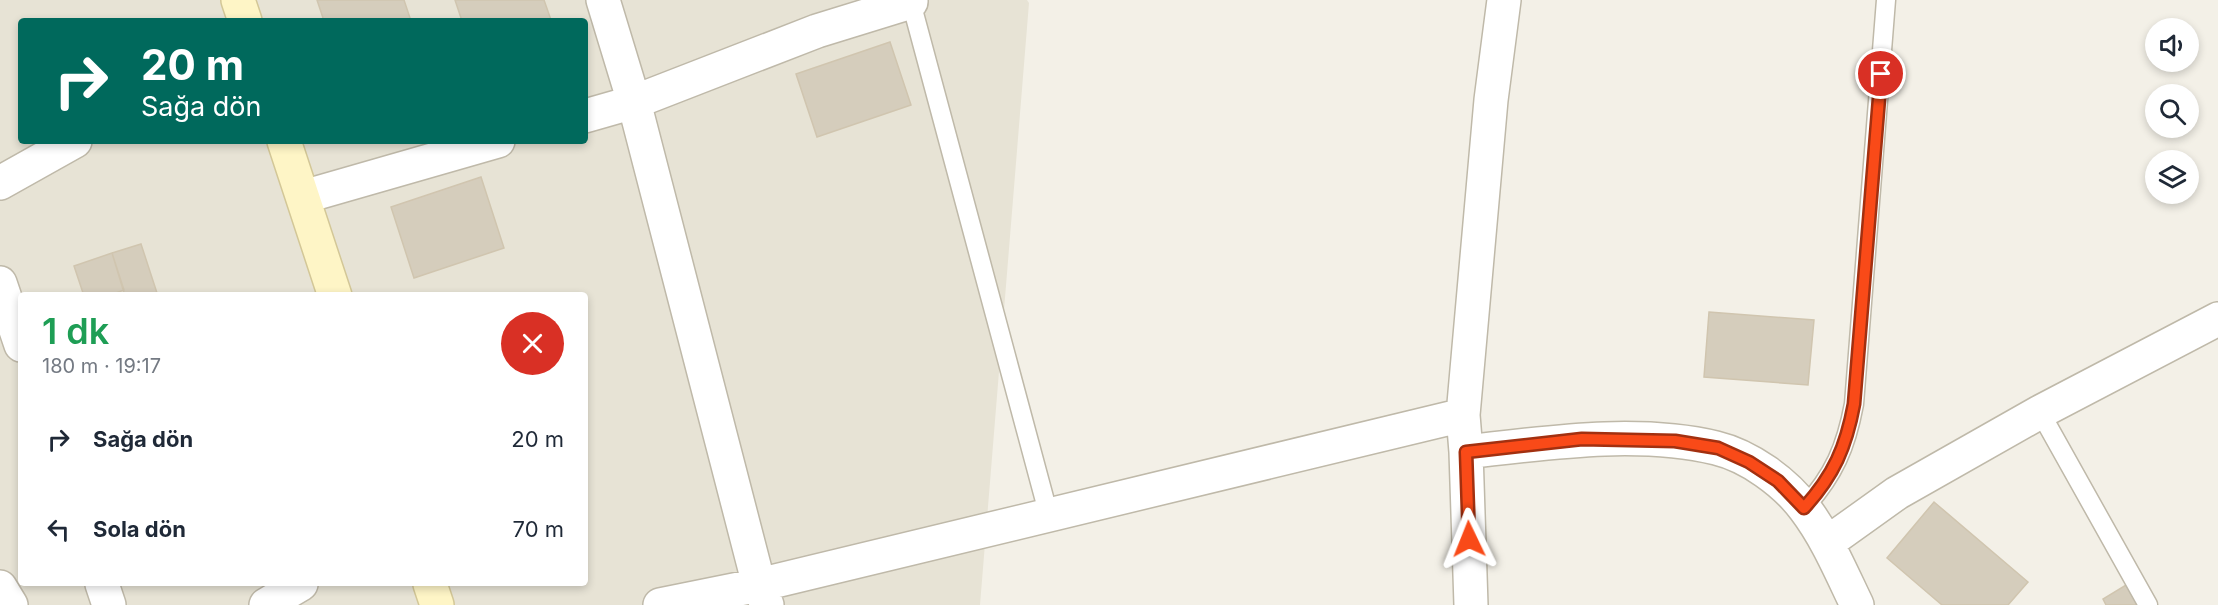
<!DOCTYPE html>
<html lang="tr">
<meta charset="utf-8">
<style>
body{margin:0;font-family:Inter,sans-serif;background:#f2f2f3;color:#1f2937;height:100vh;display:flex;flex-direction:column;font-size:22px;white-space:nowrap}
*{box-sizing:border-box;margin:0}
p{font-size:20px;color:#747a83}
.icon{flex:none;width:33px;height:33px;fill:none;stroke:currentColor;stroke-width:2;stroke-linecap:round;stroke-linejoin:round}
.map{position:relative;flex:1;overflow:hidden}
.sheet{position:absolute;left:18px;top:292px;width:570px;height:294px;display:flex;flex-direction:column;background:#fff;border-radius:6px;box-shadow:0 3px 9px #0003}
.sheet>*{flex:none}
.hud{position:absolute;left:18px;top:18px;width:570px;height:126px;border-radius:6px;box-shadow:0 3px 9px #0003;background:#00695c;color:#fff;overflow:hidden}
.controls{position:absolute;left:2145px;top:18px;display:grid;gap:12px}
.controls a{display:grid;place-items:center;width:54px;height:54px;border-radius:50%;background:#fff;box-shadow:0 3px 9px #0003;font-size:30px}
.pin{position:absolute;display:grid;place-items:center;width:51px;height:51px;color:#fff;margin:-26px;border:3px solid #fff;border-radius:50%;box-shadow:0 2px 6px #0007}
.me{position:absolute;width:66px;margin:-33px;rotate:358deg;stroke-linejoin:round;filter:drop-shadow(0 0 4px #0008)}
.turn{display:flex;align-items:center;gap:21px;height:126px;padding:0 24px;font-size:27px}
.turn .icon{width:78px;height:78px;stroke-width:2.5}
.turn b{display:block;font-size:42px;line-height:51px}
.round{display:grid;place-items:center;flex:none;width:63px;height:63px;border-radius:32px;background:#f2f2f3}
.summary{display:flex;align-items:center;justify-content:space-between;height:102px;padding:0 24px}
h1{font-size:36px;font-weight:600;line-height:45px;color:#1e9e55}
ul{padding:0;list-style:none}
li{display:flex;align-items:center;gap:18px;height:90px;padding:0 24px}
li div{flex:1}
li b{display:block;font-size:22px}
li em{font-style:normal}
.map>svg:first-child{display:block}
.residential{fill:#e7e3d5;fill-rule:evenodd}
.building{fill:#d5cdbc;stroke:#d0c5af;stroke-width:1.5}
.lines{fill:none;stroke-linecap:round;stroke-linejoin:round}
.lane-casing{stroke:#bfb9a9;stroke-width:21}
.street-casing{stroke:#bfb9a9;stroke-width:36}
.secondary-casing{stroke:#d3c797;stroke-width:36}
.lane{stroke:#fff;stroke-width:18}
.street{stroke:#fff;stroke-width:33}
.secondary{stroke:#fef5c6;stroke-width:33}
.route-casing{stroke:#a23010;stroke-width:15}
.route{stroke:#f94a18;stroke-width:10}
</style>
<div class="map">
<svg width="2218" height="605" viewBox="0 0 2218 605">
<rect width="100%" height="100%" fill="#f3f0e7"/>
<path class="residential" d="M0 0H1027L1029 3 980 605H0ZM21 21H585V141H21ZM21 296H585V584H21Z"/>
<path class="building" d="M317 0H404L411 21H324Z
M455 0H544L551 20 462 21Z
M890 42 911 105 817 137 796 74Z
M481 177 504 248 414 278 391 207Z
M141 244 158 296H125L112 253Z
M112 253 124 290 108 296H84L74 266Z
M1709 312 1814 320 1808 385 1704 377Z
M1934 502 2028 582 2008 605H1942L1887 558Z
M2126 585 2139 605H2106L2103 599Z"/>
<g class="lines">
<defs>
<path id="lane" d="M911 2 1049 516
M2040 412 2148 605
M1804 508C1834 475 1846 447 1854 404L1886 0"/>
<path id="street" d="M603 0 634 102 759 585 767 605
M585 116 634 102 817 31 911 2V0
M0 183 75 141
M303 197 498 141
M0 283 21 345
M1466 452C1546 443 1636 429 1716 448 1749 456 1785 482 1805 509 1827 538 1841 572 1857 605
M1827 543 1897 493 2040 412 2218 319
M102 584 109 605
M0 587 11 605
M266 605 301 584
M660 605 759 585 1463 415
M1471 605 1466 452 1463 415 1491 100 1504 0"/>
<path id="secondary" d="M238 0 245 21
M284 141 335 296
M430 584 437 605"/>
</defs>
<use href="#lane" class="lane-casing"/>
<use href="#street" class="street-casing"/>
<use href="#secondary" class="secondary-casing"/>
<use href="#lane" class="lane"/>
<use href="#street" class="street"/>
<use href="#secondary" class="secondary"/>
</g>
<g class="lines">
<defs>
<path id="route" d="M1469 539 1466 452 1582 439 1675 441 1718 448 1749 462 1778 481 1804 508C1834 475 1846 447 1854 404L1881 74"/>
</defs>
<use href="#route" class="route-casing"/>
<use href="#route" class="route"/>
</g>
</svg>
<div class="controls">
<a><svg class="icon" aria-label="sound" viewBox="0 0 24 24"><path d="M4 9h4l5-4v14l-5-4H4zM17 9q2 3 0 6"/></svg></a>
<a><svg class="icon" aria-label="search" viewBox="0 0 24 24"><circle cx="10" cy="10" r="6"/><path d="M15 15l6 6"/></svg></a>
<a><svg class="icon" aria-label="layers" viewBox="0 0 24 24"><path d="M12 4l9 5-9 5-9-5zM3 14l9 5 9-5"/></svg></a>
</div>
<div class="pin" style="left:1881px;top:74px;background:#d93025"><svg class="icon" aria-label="arrive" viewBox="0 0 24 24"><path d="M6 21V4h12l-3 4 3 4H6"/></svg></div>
<svg class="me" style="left:1469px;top:539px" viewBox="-20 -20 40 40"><path d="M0-17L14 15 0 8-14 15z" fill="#f94a18" stroke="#fff" stroke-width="4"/></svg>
<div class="hud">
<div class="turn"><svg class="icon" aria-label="right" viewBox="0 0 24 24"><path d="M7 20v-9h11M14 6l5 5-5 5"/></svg><div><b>20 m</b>Sağa dön</div></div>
</div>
<section class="sheet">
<div class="summary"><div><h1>1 dk</h1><p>180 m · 19:17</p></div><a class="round" style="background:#d93025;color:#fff"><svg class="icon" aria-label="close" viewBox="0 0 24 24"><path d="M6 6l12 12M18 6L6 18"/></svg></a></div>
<ul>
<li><svg class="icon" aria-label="right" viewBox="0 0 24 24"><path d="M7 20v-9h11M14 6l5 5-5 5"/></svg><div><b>Sağa dön</b></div><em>20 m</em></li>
<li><svg class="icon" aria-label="left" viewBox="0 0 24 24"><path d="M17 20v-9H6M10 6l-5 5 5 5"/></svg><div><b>Sola dön</b></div><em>70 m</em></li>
</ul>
</section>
</div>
